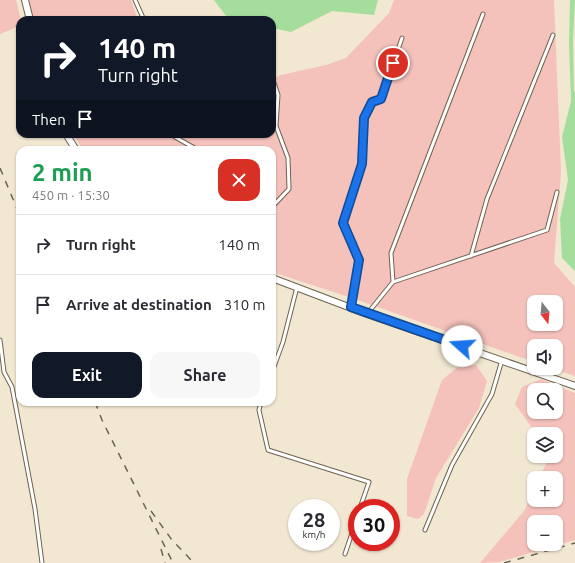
<!DOCTYPE html>
<meta charset="utf-8">
<style>
body{margin:0;font-family:Ubuntu,sans-serif;background:#f7f7f7;color:#2b2b33;height:100vh;display:flex;flex-direction:column;font-size:15px;white-space:nowrap}
*{box-sizing:border-box;margin:0}
p{font-size:13px;color:#7c7c81}
.icon{flex:none;width:22px;height:22px;fill:none;stroke:currentColor;stroke-width:2;stroke-linecap:round;stroke-linejoin:round}
.map{position:relative;flex:1;overflow:hidden}
.drawer{position:absolute;left:16px;top:146px;width:260px;height:260px;display:flex;flex-direction:column;background:#fff;border-radius:12px;box-shadow:0 1px 3px #0004}
.drawer>*{flex:none}
.hud{position:absolute;left:16px;top:16px;width:260px;height:122px;border-radius:12px;box-shadow:0 1px 3px #0004;background:#111827;color:#fff;overflow:hidden}
.needle{width:26px;rotate:164deg}
.tools{position:absolute;left:527px;top:295px;display:grid;gap:8px}
.tools a{display:grid;place-items:center;width:36px;height:36px;border-radius:8px;background:#fff;box-shadow:0 1px 3px #0004;font-size:20px}
.speed{position:absolute;left:288px;top:499px;display:flex;gap:8px;font-size:20px;font-weight:700;text-align:center}
.speed>*{display:grid;place-content:center;width:52px;height:52px;border-radius:50%;background:#fff;box-shadow:0 1px 3px #0004;line-height:1}
.speed small{font-size:10px;font-weight:400}
.speed .limit{border:6px solid #d22;background:#fff;color:#111}
.pin{position:absolute;display:grid;place-items:center;width:34px;height:34px;color:#fff;margin:-17px;border:2px solid #fff;border-radius:50%;box-shadow:0 1px 4px #0007}
.me{position:absolute;width:44px;margin:-22px;rotate:289deg;stroke-linejoin:round;filter:drop-shadow(0 0 3px #0008)}
.turn{display:flex;align-items:center;gap:14px;height:84px;padding:0 16px;font-size:18px}
.turn .icon{width:52px;height:52px;stroke-width:2.5}
.turn b{display:block;font-size:28px;line-height:34px}
.then{display:flex;align-items:center;height:38px;padding:0 16px;background:#0003;gap:8px;font-size:15px}
.round{display:grid;place-items:center;flex:none;width:42px;height:42px;border-radius:12px;background:#f7f7f7}
.overview{display:flex;align-items:center;justify-content:space-between;height:68px;padding:0 16px}
h1{font-size:24px;font-weight:700;line-height:30px;color:#1e9e55}
.action{display:flex;gap:8px;margin-top:auto;padding:8px 16px}
.action a{flex:1;height:46px;border-radius:12px;background:#111827;color:#fff;font-size:16px;font-weight:700;line-height:46px;text-align:center}
.action a+a{background:#f7f7f7;color:#2b2b33}
ul{padding:0;list-style:none}
li{display:flex;align-items:center;gap:12px;height:60px;padding:0 16px;border-top:1px solid #e1e1e2}
li div{flex:1}
li b{display:block;font-size:15px}
li em{font-style:normal}
.map>svg:first-child{display:block}
.green{fill:#f5c1bb;fill-rule:evenodd}
.water{fill:#a5de9c}
.lines{fill:none;stroke-linecap:round;stroke-linejoin:round}
.lane-casing{stroke:#6d6351;stroke-width:5}
.street-casing{stroke:#6d6351;stroke-width:8}
.lane{stroke:#fff;stroke-width:3}
.street{stroke:#fff;stroke-width:6}
.rail{stroke:#6b6457;stroke-width:1.5;stroke-dasharray:7 7;stroke-linecap:butt}
.route-casing{stroke:#114b97;stroke-width:10}
.route{stroke:#1a73e8;stroke-width:7}
</style>
<div class="map">
<svg width="575" height="563" viewBox="0 0 575 563">
<rect width="100%" height="100%" fill="#f2e7d1"/>
<path class="green" d="M0 0H16L21 20 17 27 0 34Z
M27 0H131L138 20H32Z
M394 0H554L561 172 554 263 575 287V376L551 368H556V346H534V362L352 298 272 272V150H83L73 134H272V79L281 75 326 65 346 58 389 13ZM534 302H556V324H534Z
M476 365 487 381 479 408 436 478 424 514 418 519 407 516V479L442 380 458 367Z
M541 379 575 393V540L499 562 480 563 524 511 534 490V500H556V478H539L547 462 546 456H556V434H540L532 428 515 404 522 387ZM534 390H556V412H534ZM534 522H556V544H534Z"/>
<path class="water" d="M214 0H378L374 15 332 11 291 32 272 28V20H229Z
M570 0H575L573 41 574 91 575 92V271L562 258 560 219 568 180 562 137 571 101 569 43Z"/>
<g class="lines">
<defs>
<path id="lane" d="M135 0 144 20
M272 83H274L278 95 276 126 288 158 289 189 272 207
M175 137 198 150
M471 256 487 199 553 35
M393 282 547 230 557 192
M351 307 359 260 343 223 362 164 364 118 372 102 381 99 402 38
M367 314 393 282 391 253 483 14
M0 340 4 372 12 387 35 509 42 563
M272 372 283 342 297 287
M261 402 259 410 268 450 369 482 360 508
M425 530 452 465 492 394 502 360
M345 554 357 518"/>
<path id="street" d="M25 0 30 20
M66 134 76 150
M272 278 367 314 575 386"/>
</defs>
<use href="#lane" class="lane-casing"/>
<use href="#street" class="street-casing"/>
<use href="#lane" class="lane"/>
<use href="#street" class="street"/>
<path class="rail" d="M0 168 20 216
M95 402 102 420 173 563
M151 511 172 540 194 563
M161 549 165 563
M504 563 575 543"/>
</g>
<g class="lines">
<defs>
<path id="route" d="M393 63 381 99 372 102 364 118 362 164 343 223 359 260 351 307 462 346"/>
</defs>
<use href="#route" class="route-casing"/>
<use href="#route" class="route"/>
</g>
</svg>
<div class="tools">
<a><svg class="needle" viewBox="-14 -14 28 28"><path d="M0-13l5 13h-10z" fill="#e53935"/><path d="M0 13l5-13h-10z" fill="#7c7c81"/></svg></a>
<a><svg class="icon" aria-label="sound" viewBox="0 0 24 24"><path d="M4 9h4l5-4v14l-5-4H4zM17 9q2 3 0 6"/></svg></a>
<a><svg class="icon" aria-label="search" viewBox="0 0 24 24"><circle cx="10" cy="10" r="6"/><path d="M15 15l6 6"/></svg></a>
<a><svg class="icon" aria-label="layers" viewBox="0 0 24 24"><path d="M12 4l9 5-9 5-9-5zM3 14l9 5 9-5"/></svg></a>
<a>+</a>
<a>−</a>
</div>
<div class="speed"><div>28<small>km/h</small></div><div class="limit">30</div></div>
<div class="pin" style="left:393px;top:63px;background:#d93025"><svg class="icon" aria-label="arrive" viewBox="0 0 24 24"><path d="M6 21V4h12l-3 4 3 4H6"/></svg></div>
<svg class="me" style="left:462px;top:346px" viewBox="-20 -20 40 40"><circle r="19" fill="#fff"/><path d="M0-13L10 11 0 6-10 11z" fill="#1a73e8"/></svg>
<div class="hud">
<div class="turn"><svg class="icon" aria-label="right" viewBox="0 0 24 24"><path d="M7 20v-9h11M14 6l5 5-5 5"/></svg><div><b>140 m</b>Turn right</div></div>
<div class="then">Then<svg class="icon" aria-label="arrive" viewBox="0 0 24 24"><path d="M6 21V4h12l-3 4 3 4H6"/></svg></div>
</div>
<section class="drawer">
<div class="overview"><div><h1>2 min</h1><p>450 m · 15:30</p></div><a class="round" style="background:#d93025;color:#fff"><svg class="icon" aria-label="close" viewBox="0 0 24 24"><path d="M6 6l12 12M18 6L6 18"/></svg></a></div>
<ul>
<li><svg class="icon" aria-label="right" viewBox="0 0 24 24"><path d="M7 20v-9h11M14 6l5 5-5 5"/></svg><div><b>Turn right</b></div><em>140 m</em></li>
<li><svg class="icon" aria-label="arrive" viewBox="0 0 24 24"><path d="M6 21V4h12l-3 4 3 4H6"/></svg><div><b>Arrive at destination</b></div><em>310 m</em></li>
</ul>
<div class="action"><a>Exit</a><a>Share</a></div>
</section>
</div>
